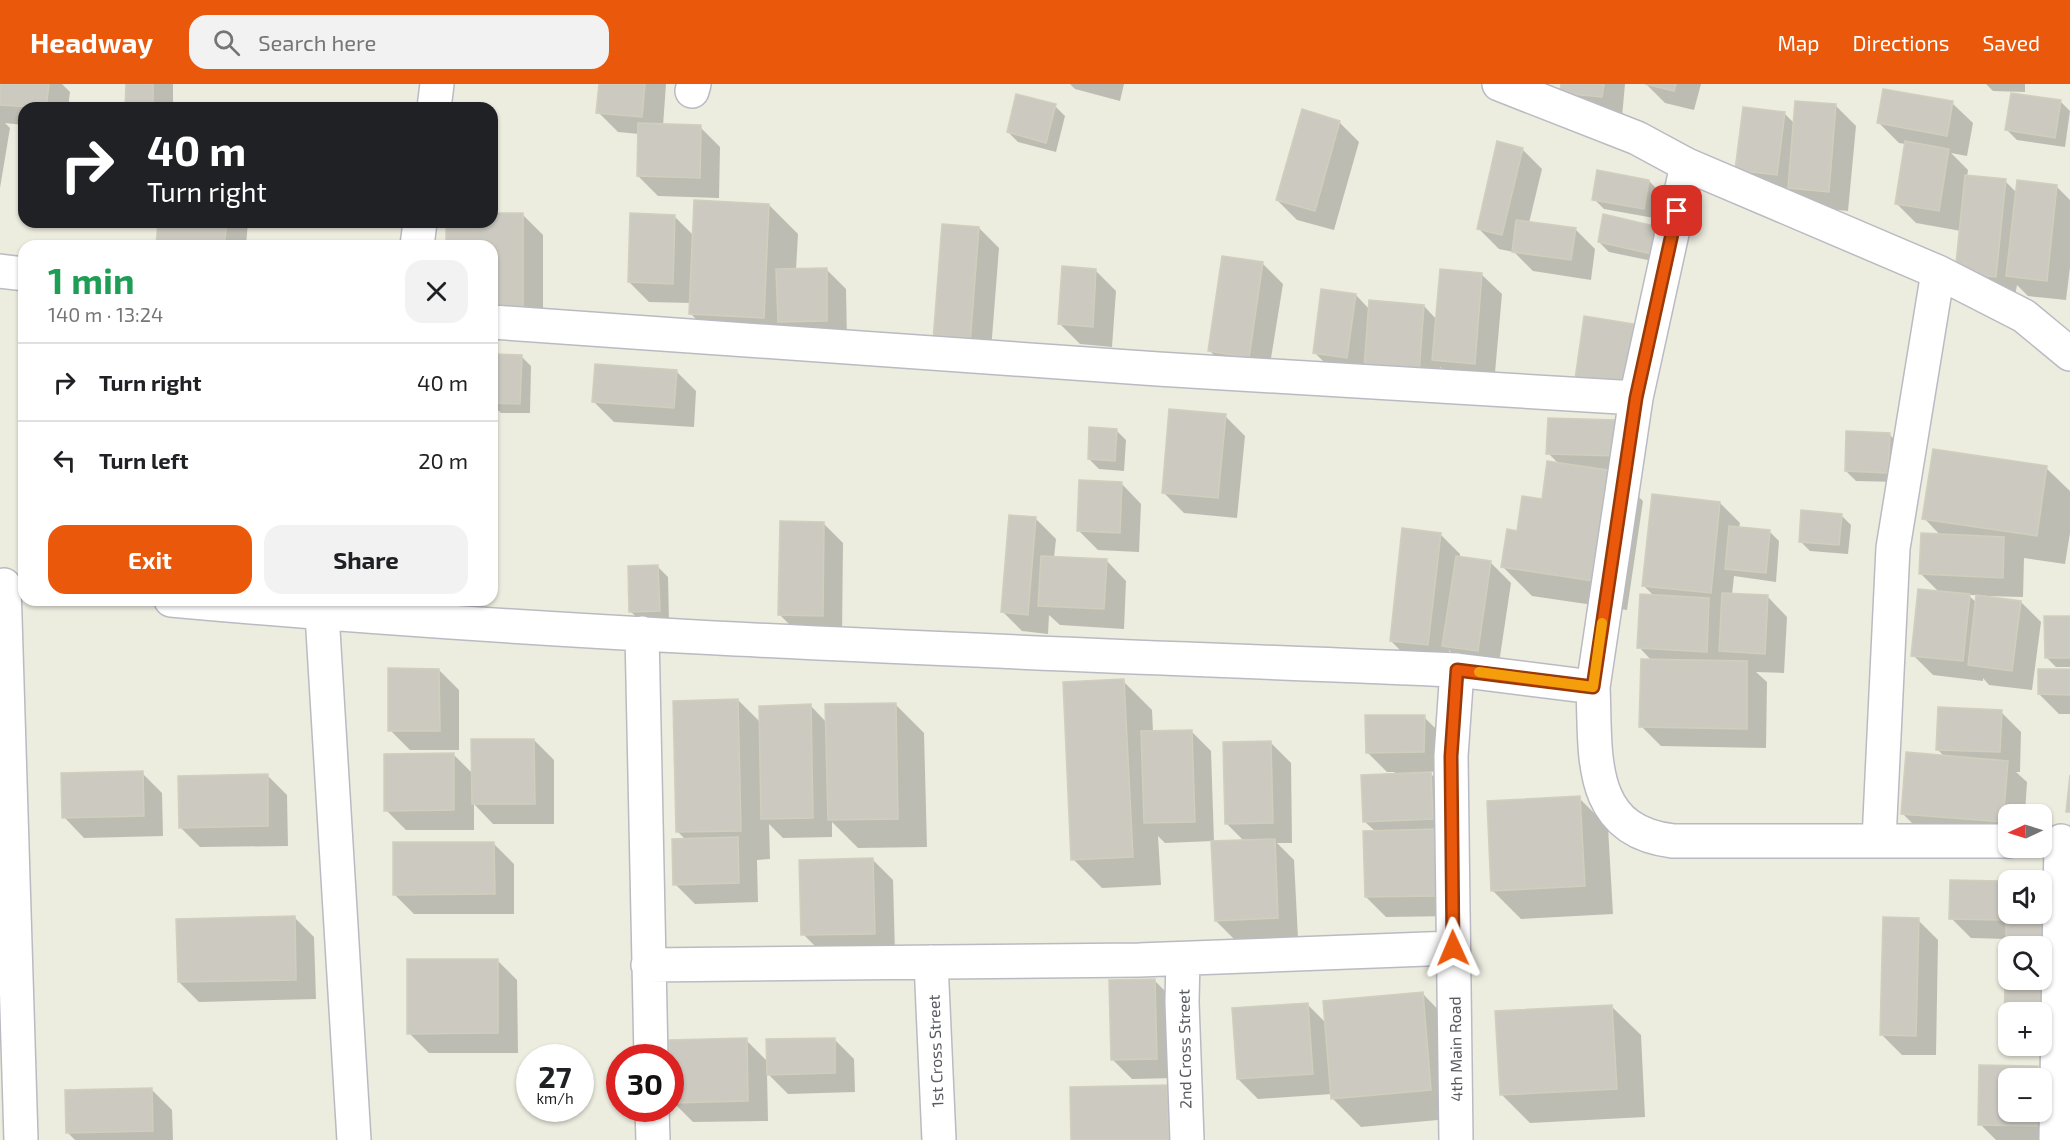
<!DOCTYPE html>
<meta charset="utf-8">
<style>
body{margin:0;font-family:"Exo 2",sans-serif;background:#f2f2f2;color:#202124;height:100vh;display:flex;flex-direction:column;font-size:22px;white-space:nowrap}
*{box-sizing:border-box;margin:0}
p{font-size:20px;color:#757577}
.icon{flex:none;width:33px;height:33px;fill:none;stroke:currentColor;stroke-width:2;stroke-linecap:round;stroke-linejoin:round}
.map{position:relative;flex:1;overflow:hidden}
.drawer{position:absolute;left:18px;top:156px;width:480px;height:366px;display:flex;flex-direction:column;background:#fff;border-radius:18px;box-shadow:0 2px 4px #0004}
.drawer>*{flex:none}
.top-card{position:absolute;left:18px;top:18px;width:480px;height:126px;border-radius:18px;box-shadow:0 2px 4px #0004;background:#202124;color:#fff;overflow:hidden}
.needle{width:39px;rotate:266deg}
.tools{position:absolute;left:1998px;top:720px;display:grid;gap:12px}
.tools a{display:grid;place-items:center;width:54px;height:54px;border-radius:12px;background:#fff;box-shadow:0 2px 4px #0004;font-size:30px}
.speed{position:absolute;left:516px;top:960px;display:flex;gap:12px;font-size:30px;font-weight:700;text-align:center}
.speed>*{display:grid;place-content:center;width:78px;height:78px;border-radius:50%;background:#fff;box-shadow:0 2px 4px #0004;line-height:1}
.speed small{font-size:15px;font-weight:400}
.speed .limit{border:9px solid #d22;background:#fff;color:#111}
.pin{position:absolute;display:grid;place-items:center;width:51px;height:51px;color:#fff;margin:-26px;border-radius:12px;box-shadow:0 3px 9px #0006}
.me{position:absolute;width:66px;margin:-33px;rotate:359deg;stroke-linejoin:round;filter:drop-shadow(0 0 4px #0008)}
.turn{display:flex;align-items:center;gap:21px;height:126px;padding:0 30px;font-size:27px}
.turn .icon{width:78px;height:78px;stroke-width:2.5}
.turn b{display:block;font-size:42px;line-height:51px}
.round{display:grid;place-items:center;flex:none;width:63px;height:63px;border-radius:18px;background:#f2f2f2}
.head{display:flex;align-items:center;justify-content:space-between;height:102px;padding:0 30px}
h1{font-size:36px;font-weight:700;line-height:45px;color:#1e9e55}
.primary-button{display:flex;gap:12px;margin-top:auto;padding:12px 30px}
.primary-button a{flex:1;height:69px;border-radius:18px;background:#ea580c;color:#fff;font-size:24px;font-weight:700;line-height:69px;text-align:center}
.primary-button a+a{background:#f2f2f2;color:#202124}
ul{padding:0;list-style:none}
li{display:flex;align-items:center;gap:18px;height:78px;padding:0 30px;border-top:2px solid #e0e0e0}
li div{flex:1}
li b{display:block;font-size:22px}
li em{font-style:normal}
header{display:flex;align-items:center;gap:36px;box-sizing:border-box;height:84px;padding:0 30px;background:#ea580c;color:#fff}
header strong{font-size:28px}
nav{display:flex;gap:33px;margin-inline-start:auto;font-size:21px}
.search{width:420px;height:54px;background:#f2f2f2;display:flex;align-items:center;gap:15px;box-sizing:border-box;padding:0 21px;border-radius:18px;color:#757577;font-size:22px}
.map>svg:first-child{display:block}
.shadow{fill:#0003;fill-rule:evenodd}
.building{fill:#cccac0;stroke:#d1cebd;stroke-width:1.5;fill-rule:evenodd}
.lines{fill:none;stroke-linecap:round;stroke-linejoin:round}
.street-casing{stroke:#babbc2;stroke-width:36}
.street{stroke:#fff;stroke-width:33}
.route-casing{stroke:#983908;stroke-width:15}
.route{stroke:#ea580c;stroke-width:10}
.slow{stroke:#f59e0b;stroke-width:10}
.labels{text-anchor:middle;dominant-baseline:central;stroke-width:4.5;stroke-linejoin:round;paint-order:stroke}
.street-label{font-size:16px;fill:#585a61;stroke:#fff}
</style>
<header>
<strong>Headway</strong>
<div class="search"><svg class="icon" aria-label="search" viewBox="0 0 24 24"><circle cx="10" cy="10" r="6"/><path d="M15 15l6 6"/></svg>Search here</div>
<nav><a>Map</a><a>Directions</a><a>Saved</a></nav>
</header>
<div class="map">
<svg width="2070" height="1056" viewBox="0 0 2070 1056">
<rect width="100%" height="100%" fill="#ececdf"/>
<path class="shadow" d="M0 0H62L70 8 68 24H24V41L5 39 10 44 0 104Z
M127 0H173V24H127Z
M600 0H666L663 42 700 43 720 63 719 114 658 112 638 92 639 50 618 48 598 28Z
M1070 0H1124L1120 17 1075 5Z
M1562 0H1625L1622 33 1581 28Z
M1646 0H1701L1694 26 1665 19Z
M1986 0H2025V8L1993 7Z
M2060 17 2070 27 2065 63 2017 56 2007 46Z
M1952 19 1973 39 1967 72 1951 69 1968 86 1967 93 2005 97 2017 109 2057 103 2070 116V183L2066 216 2028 212 2017 201 2015 212 1977 208 1961 147 1916 139 1896 119 1906 60 1899 59 1879 39Z
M1055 22 1065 32 1056 68 1018 58 1008 48Z
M1836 22 1856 42 1848 127 1809 123 1737 85 1784 29 1795 40Z
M1339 38 1359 58 1334 146 1297 136 1277 116Z
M1522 65 1542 85 1529 139 1575 145 1595 165 1591 196 1533 187 1514 168 1499 165 1479 145Z
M1649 97 1659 107 1654 134 1604 125 1594 115Z
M769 121 798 150 796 186 826 185 846 205 847 257 719 258 690 229 691 219 649 218 629 198 675 133 694 152Z
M522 130 543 151V243H492V162H447V138H492V131Z
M1604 132 1667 180 1609 168 1599 158Z
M160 138H248L246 162H157Z
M979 144 999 164 990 279 955 277Z
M1263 180 1283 200 1268 293 1230 287 1210 267Z
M1096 187 1116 207 1112 263 1080 260 1060 240Z
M1481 190 1502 210 1494 300 1454 296 1440 283 1438 310 1334 288 1314 268 1356 211 1370 226 1424 222 1437 236Z
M492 272H521L531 282 530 329H501L492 320Z
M676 287 696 307 694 343 614 338 594 318Z
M1225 332 1245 352 1237 434 1184 429 1164 409Z
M1618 338 1616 391 1643 417 1627 526 1532 512 1503 483 1518 449 1543 416 1559 380 1548 369Z
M1116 346 1126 356 1124 387 1099 385 1089 375Z
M1889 350 1899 360 1897 398 1856 397 1846 387Z
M2046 384 2070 407V449L2065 480 2024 474 2023 513 1985 512V514L2021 518 2041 538 2032 606 1989 601 1983 594V597L1933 591 1913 571 1940 509 1921 490 1941 452 1924 434ZM1968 511H1977V519Z
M1121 399 1141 420 1139 468 1098 466 1078 446Z
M1720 419 1740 439 1739 444 1769 447 1779 457 1776 498 1734 492 1732 511 1767 512 1787 533 1784 589 1756 588 1767 598 1766 664 1661 662 1641 642 1652 577 1639 563 1655 513 1644 502Z
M1841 431 1851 441 1848 470 1810 467 1800 457Z
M1036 435 1056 455 1054 474 1106 476 1126 497 1124 545 1060 541 1049 531 1048 550 1022 547 1002 527Z
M823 439 843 459 842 552 800 551 780 531Z
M1440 450 1460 470V474L1491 479 1511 499 1498 586 1464 581 1449 566 1448 581 1411 577 1391 557Z
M658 483 668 493 669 537H641L631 528Z
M400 516H483V533H417Z
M2070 533V583H2056L2046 573Z
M439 586 459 606V666H410L390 646Z
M2070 587V630H2059L2039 610Z
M1123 597 1152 626 1153 648 1191 647 1211 667 1214 758 1244 757 1226 739 1271 659 1291 679 1292 759H1277L1294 776 1298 854 1236 857 1216 837 1213 757 1165 759 1158 752 1161 801 1102 804 1073 775Z
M738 616 761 639 810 621 827 639 895 620 924 649 927 763 858 764 832 738V753L783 754 769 740 770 775 757 776 758 818 695 820 675 800 686 756 678 748Z
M2001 628 2021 648 2020 688H2016L2027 698 2025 730H2008V756L1922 749 1902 729 1945 673 1937 665Z
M1424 633 1444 653V687L1429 688 1451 710 1456 832 1386 833 1366 813 1376 748 1364 737 1395 688H1387L1367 668Z
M534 656 554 676V740H493L474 720V746H406L386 726 454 671 473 690Z
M142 689 162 709 163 752 84 754 64 733Z
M267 691 287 711 288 762 200 763 180 743Z
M1579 714 1608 743 1613 830 1521 835 1492 806Z
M494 760 514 780V830H414L394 810Z
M873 776 893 796 895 869 823 870 803 850Z
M2008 797V830H2042L2043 797 2059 969 2025 968 2019 962H2042V928H2008V951L2005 948 2007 855 1971 854 1951 834 2001 799 2008 806ZM2008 862H2042V896H2008Z
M294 833 314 853 316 915 199 918 179 898Z
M1918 836 1938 856 1936 971H1902L1882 951Z
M497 876 517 896 518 969H429L409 949Z
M1155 897 1175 917 1177 994 1132 995 1112 975Z
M1423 910 1451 939 1460 1034 1361 1043 1332 1014V1010L1258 1015 1238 995 1308 921 1326 939Z
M1612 923 1641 951 1645 1033 1530 1039 1501 1010Z
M834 955 854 975 855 1008 788 1010 767 989 768 1037 693 1038 673 1018 746 956 768 978Z
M1981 982 2037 984 2057 1004 2056 1056H1996L1980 1040ZM2008 994H2042V1028H2008Z
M1167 1002 1187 1023 1188 1056H1073Z
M152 1006 172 1026 173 1056H75L67 1048Z"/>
<path class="building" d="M0 0H49L46 24 0 21Z
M126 0H153V24H125Z
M599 0H645L642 33 596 29Z
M1561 0H1604L1602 13 1560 9Z
M1645 0H1676L1674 7Z
M1883 5 1953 17 1947 52 1877 39Z
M2011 9 2061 16 2055 54 2005 46Z
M1016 10 1056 20 1046 59 1007 48Z
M1795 17 1836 20 1829 108 1788 104Z
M1743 23 1785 28 1777 91 1735 86Z
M1302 25 1340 37 1315 127 1276 116Z
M638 39 701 41 700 94 637 92Z
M1497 57 1523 64 1502 151 1477 145Z
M1905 57 1949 65 1939 127 1895 120Z
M1597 86 1649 96 1644 125 1592 116Z
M1965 91 2006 95 1996 193 1955 189Z
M2017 96 2057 101 2047 197 2006 192Z
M694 116 769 120 764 234 689 230Z
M492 129H523V223H492V162H446V138H492Z
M630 129 675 131 673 200 628 198Z
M1603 130 1663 144 1657 171 1598 158Z
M1516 136 1576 144 1571 176 1512 168Z
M158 138H227L224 162H156Z
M942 140 979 143 970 260 933 257Z
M1222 172 1263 178 1249 274 1208 267Z
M1062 182 1096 185 1093 243 1058 240Z
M827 184V237L778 238 776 185Z
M1440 185 1482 189 1475 280 1432 276Z
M1321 205 1356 210 1347 274 1313 269Z
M1369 216 1424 221 1419 290 1364 285Z
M1584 232 1634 240 1624 302 1575 295Z
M492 270 522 271 520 320 492 319Z
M595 280 677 286 674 324 592 318Z
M24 299V332L20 331Z
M1169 325 1226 330 1218 414 1162 409Z
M1548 334 1618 336 1617 372 1546 370Z
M1089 343 1117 345 1115 377 1088 375Z
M1846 347 1890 349 1888 389 1845 387Z
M1933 365 2047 382 2037 452 1922 435Z
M1547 377 1614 387 1599 498 1501 483 1507 445 1517 447 1522 412 1542 415Z
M1079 396 1122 398 1120 449 1077 447Z
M1652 410 1720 418 1711 509 1642 502Z
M1801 426 1842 430 1839 461 1799 458Z
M1009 431 1036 433 1028 531 1001 528Z
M780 437 824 438 823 532 778 531Z
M1729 442 1770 446 1766 489 1725 485Z
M1402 444 1441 449 1428 561 1390 557Z
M1921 449 2004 453 2003 494 1919 490Z
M1041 472 1107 475 1104 525 1038 522Z
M1456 472 1491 477 1478 567 1442 562Z
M658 481 660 527 629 528 628 482Z
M1918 505 1970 510 1963 577 1911 572Z
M1722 509 1768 511 1765 570 1719 567Z
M1640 510 1709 514 1707 568 1637 564Z
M1976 511 2021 517 2012 587 1968 581Z
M2044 532H2070V574H2045Z
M1641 575 1747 577V645L1639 643Z
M388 584 439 585 440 647H388Z
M2038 585H2070V611L2038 610Z
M1124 595 1133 773 1071 776 1063 598Z
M738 615 741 747 676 748 673 617Z
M896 619 898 735 828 736 825 620Z
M811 620 813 734 761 735 759 622Z
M1938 623 2002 626 2000 668 1936 666Z
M1365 631H1425L1424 668 1366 669Z
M1192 646 1195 738 1144 739 1141 647Z
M471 655H534L535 720H472Z
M1271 657 1273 739 1225 740 1223 658Z
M1906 668 2008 677 2003 738 1901 730Z
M454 669V726L384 727V670Z
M143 687 144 732 62 734 61 689Z
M1431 688 1433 735 1363 738 1361 691Z
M268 690V742L179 744 178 692Z
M2070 691V728H2066Z
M1580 712 1585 802 1491 807 1487 717Z
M1435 745 1437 812 1365 813 1363 747Z
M738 753 739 799 673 801 672 755Z
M1275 755 1278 834 1215 837 1211 757Z
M393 758H494L495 810 393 811Z
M873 774 875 850 801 851 799 776Z
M2007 795 2044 796 2042 880V862H2008V896H2041L2040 928H2008V949H2004ZM2008 796H2042V830H2008Z
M1950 796 2001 797V836L1949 835Z
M295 832 296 896 178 898 176 835Z
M1883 833 1919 834 1916 952 1880 951Z
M407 875H498V949L407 950Z
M1155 895 1157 975 1111 976 1109 896Z
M1423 908 1431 1006 1331 1015 1323 917Z
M1308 919 1313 990 1237 995 1232 924Z
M1612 921 1617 1005 1500 1011 1495 927Z
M747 954 748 1017 671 1019 669 956Z
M835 954V989L767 991 766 955Z
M1979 981 2038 982V994H2008V1028H2037V1042L1978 1041Z
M1167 1001 1169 1056H1071L1070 1003Z
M152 1004 153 1047 66 1049 65 1006Z"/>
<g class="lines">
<defs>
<path id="street" d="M1499 0 1637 54 1687 81 1938 188 2024 232 2070 270
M692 7 694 0
M434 24 437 0
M417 162 420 138
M0 187 24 190
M492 238 1158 285 1636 314 1593 603
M1636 314 1687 81
M4 501 21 1056
M171 516C598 555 1028 568 1457 586L1593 603C1596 670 1586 747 1673 757H2008
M326 516 322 530 354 1056
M642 549 651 974
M1879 756 1893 464 1938 188
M1183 875 1182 918 1187 1056
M931 878 939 1056
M648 881 1139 876 1453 864
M652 1024 653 1056
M1456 1056 1451 672 1457 586
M2056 1056 2061 757"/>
</defs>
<use href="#street" class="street-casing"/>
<use href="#street" class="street"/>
</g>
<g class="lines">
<defs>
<path id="route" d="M1453 864 1451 672 1457 586 1593 603 1636 314 1677 127"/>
</defs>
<use href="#route" class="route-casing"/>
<use href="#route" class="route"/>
<path class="slow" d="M1479 588 1593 603 1602 539"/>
</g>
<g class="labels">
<g class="street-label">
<text transform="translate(1184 965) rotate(-91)">2nd Cross Street</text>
<text transform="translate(1455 965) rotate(-91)">4th Main Road</text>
<text transform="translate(935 967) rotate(-92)">1st Cross Street</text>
</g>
</g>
</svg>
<div class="tools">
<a><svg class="needle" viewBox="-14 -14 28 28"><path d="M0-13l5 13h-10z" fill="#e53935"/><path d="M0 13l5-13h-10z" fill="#757577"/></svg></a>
<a><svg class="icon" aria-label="sound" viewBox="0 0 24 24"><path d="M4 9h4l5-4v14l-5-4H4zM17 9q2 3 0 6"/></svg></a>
<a><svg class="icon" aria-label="search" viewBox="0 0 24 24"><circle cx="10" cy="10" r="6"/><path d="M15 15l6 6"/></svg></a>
<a>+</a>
<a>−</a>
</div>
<div class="speed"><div>27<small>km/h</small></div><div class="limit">30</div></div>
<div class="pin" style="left:1677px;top:127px;background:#d93025"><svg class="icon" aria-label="arrive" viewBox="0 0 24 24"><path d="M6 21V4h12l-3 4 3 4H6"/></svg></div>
<svg class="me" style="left:1453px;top:864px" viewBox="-20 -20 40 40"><path d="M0-17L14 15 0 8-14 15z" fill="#ea580c" stroke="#fff" stroke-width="4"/></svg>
<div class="top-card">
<div class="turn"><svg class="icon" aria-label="right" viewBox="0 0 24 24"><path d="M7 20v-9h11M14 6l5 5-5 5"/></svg><div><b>40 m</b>Turn right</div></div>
</div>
<section class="drawer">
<div class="head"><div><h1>1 min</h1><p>140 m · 13:24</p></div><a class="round"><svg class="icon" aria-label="close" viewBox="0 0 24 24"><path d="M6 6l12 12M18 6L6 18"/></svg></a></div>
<ul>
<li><svg class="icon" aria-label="right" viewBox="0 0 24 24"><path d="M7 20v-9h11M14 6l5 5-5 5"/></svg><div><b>Turn right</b></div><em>40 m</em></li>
<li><svg class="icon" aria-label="left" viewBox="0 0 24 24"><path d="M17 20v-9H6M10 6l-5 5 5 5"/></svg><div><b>Turn left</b></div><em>20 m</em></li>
</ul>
<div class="primary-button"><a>Exit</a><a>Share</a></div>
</section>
</div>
